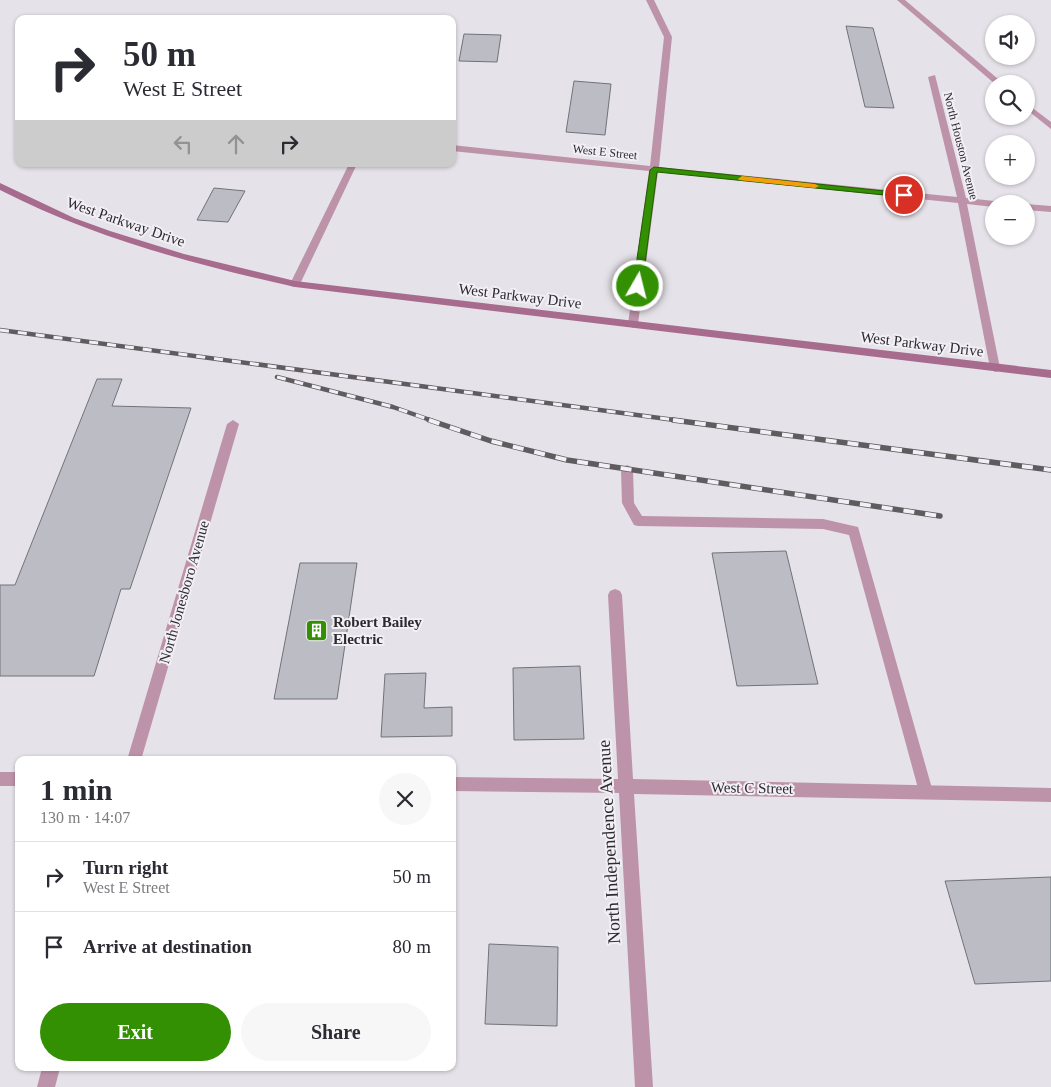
<!DOCTYPE html>
<meta charset="utf-8">
<style>
body{margin:0;font-family:Georgia,serif;background:#f7f7f7;color:#2b2b33;height:100vh;display:flex;flex-direction:column;font-size:19px;white-space:nowrap}
*{box-sizing:border-box;margin:0}
p{font-size:16px;color:#7c7c81}
.icon{flex:none;width:28px;height:28px;fill:none;stroke:currentColor;stroke-width:2;stroke-linecap:round;stroke-linejoin:round}
.map{position:relative;flex:1;overflow:hidden}
.sheet{position:absolute;left:15px;top:756px;width:441px;height:315px;display:flex;flex-direction:column;background:#fff;border-radius:10px;box-shadow:0 1px 4px #0004}
.sheet>*{flex:none}
.top-card{position:absolute;left:15px;top:15px;width:441px;height:152px;border-radius:10px;box-shadow:0 1px 4px #0004;background:#fff;color:#2b2b33;overflow:hidden}
.buttons{position:absolute;left:985px;top:15px;display:grid;gap:10px}
.buttons a{display:grid;place-items:center;width:50px;height:50px;border-radius:50%;background:#fff;box-shadow:0 1px 4px #0004;font-size:25px}
.pin{position:absolute;display:grid;place-items:center;width:42px;height:42px;color:#fff;margin:-21px;border:2px solid #fff;border-radius:50%;box-shadow:0 1px 5px #0007}
.me{position:absolute;width:55px;margin:-28px;rotate:8deg;stroke-linejoin:round;filter:drop-shadow(0 0 4px #0008)}
.turn{display:flex;align-items:center;gap:18px;height:105px;padding:0 25px;font-size:22px}
.turn .icon{width:65px;height:65px;stroke-width:2.5}
.turn b{display:block;font-size:35px;line-height:42px}
.lanes{display:flex;align-items:center;height:48px;padding:0 25px;background:#0003;justify-content:center;gap:25px;direction:ltr}
.lanes .off{opacity:.35}
.round{display:grid;place-items:center;flex:none;width:52px;height:52px;border-radius:26px;background:#f7f7f7}
.head{display:flex;align-items:center;justify-content:space-between;height:85px;padding:0 25px}
h1{font-size:30px;font-weight:600;line-height:38px}
.cta{display:flex;gap:10px;margin-top:auto;padding:10px 25px}
.cta a{flex:1;height:58px;border-radius:30px;background:#339003;color:#fff;font-size:20px;font-weight:600;line-height:58px;text-align:center}
.cta a+a{background:#f7f7f7;color:#2b2b33}
ul{padding:0;list-style:none}
li{display:flex;align-items:center;gap:15px;height:70px;padding:0 25px;border-top:1px solid #e1e1e2}
li div{flex:1}
li b{display:block;font-size:19px}
li em{font-style:normal}
.map>svg:first-child{display:block}
.building{fill:#bcbdc4;stroke:#71737a}
.lines{fill:none;stroke-linecap:round;stroke-linejoin:round}
.service{fill:#bd93aa;fill-rule:evenodd}
.minor{fill:#bd93aa;fill-rule:evenodd}
.secondary{fill:#a76b8d;fill-rule:evenodd}
.rail-far1-casing{stroke:#5f5c60;stroke-width:4.5}
.rail-casing{stroke:#5f5c60;stroke-width:5.5}
.rail-far1{stroke:#f3eff7;stroke-width:3;stroke-dasharray:9;stroke-linecap:butt}
.rail{stroke:#f3eff7;stroke-width:4;stroke-dasharray:11;stroke-linecap:butt}
.route{fill:#339003;stroke:#215e02}
.slow{fill:#f59e0b}
.labels{text-anchor:middle;dominant-baseline:central;stroke-width:4;stroke-linejoin:round;paint-order:stroke}
.far-street-label{font-size:12px;fill:#2d2b2e;stroke:#f3eff7}
.street-label{font-size:15px;fill:#2d2b2e;stroke:#f3eff7}
.poi-label{font-size:15px;font-weight:bold;fill:#2d2b2e;stroke:#f3eff7;text-anchor:start}
.near-street-label{font-size:18px;fill:#2d2b2e;stroke:#f3eff7}
</style>
<div class="map">
<svg width="1051" height="1087" viewBox="0 0 1051 1087">
<rect width="100%" height="100%" fill="#e6e2e9"/>
<path class="building" d="M846 26 873 28 894 108 865 107Z
M464 34 501 35 497 62 459 61Z
M574 81 611 84 605 135 566 132Z
M214 188 245 191 228 222 197 220Z
M97 379H122L112 406 191 408 130 589H121L94 676H0V585H15Z
M786 551 818 684 737 686 712 553Z
M300 563H357L337 699H274Z
M580 666 584 739 514 740 513 668Z
M426 673 424 708 452 707V736L381 737 385 674Z
M1051 877V981L975 984 945 881Z
M489 944 558 947 557 1026 485 1024Z"/>
<g class="lines">
<path class="service" d="M627 465 631 467 633 470 634 503 642 516 823 519 858 527 933 792 931 797 926 799 921 797 919 792 849 535 823 529 638 526 634 525 622 503 621 470 623 467Z"/>
<path class="minor" d="M646 0H654L672 37 659 167 957 197 928 77 935 75 966 198 994 201 998 204H994V207L967 204 1000 368 999 371 995 372 990 368 958 203 658 172 638 324 633 328 628 324 649 171 452 151V145L650 166 664 37Z
M897 0H905L1004 84H995Z
M1026 103 1051 122V129L1026 109Z
M349 164H357L300 284 295 287 291 286 290 284Z
M1026 204 1051 206V212L1026 210Z
M233 420 239 424 141 760H127L227 424Z
M615 589 620 591 622 595 633 779 1051 788V802L634 794 653 1087H635L619 793 452 791V777L618 779 608 595 610 591Z
M0 772H19V786H0Z
M42 1068H60L55 1087H37Z"/>
<path class="secondary" d="M0 183 74 218 110 231 184 254 295 281 1051 370V378L295 287C193 264 94 238 0 190Z"/>
<defs>
<path id="rail-far1" d="M0 330 682 421
M277 377 393 407 433 421"/>
<path id="rail" d="M429 420 491 441 567 460 940 516
M673 420 1051 470"/>
</defs>
<use href="#rail-far1" class="rail-far1-casing"/>
<use href="#rail" class="rail-casing"/>
<use href="#rail-far1" class="rail-far1"/>
<use href="#rail" class="rail"/>
</g>
<path class="route" d="M654 167 904 193 908 195 904 197 657 172 642 286 638 288 633 286 650 170Z"/>
<path class="slow" d="M742 176 815 184 819 186 815 188 739 180 738 179Z"/>
<defs>
<symbol id="building-square" viewBox="-11 -11 22 22"><rect x="-9" y="-9" width="18" height="18" rx="4" fill="#339003" stroke="#f3eff7"/><path d="M-4-6H4V6H1V3H-1V6H-4ZM-2.5-4.3h1.7v1.8h-1.7ZM.8-4.3h1.7v1.8H.8ZM-2.5-1h1.7V.8h-1.7ZM.8-1h1.7V.8H.8Z" fill="#fff"/></symbol>
</defs>
<g fill-rule="evenodd">
<use href="#building-square" x="304" y="618" width="25" height="25"/>
</g>
<g class="labels">
<g class="far-street-label">
<text transform="translate(961 146) rotate(76)">North Houston Avenue</text>
<text transform="translate(605 152) rotate(6)">West E Street</text>
</g>
<g class="street-label">
<text transform="translate(126 222) rotate(19)">West Parkway Drive</text>
<text transform="translate(520 296) rotate(7)">West Parkway Drive</text>
<text transform="translate(922 344) rotate(7)">West Parkway Drive</text>
<text transform="translate(184 592) rotate(-74)">North Jonesboro Avenue</text>
<text transform="translate(752 788) rotate(1)">West C Street</text>
</g>
<g class="poi-label">
<text x="333" y="622">Robert Bailey<tspan x="333" dy="17">Electric</tspan></text>
</g>
<g class="near-street-label">
<text transform="translate(609 842) rotate(-93)">North Independence Avenue</text>
</g>
</g>
</svg>
<div class="buttons">
<a><svg class="icon" aria-label="sound" viewBox="0 0 24 24"><path d="M4 9h4l5-4v14l-5-4H4zM17 9q2 3 0 6"/></svg></a>
<a><svg class="icon" aria-label="search" viewBox="0 0 24 24"><circle cx="10" cy="10" r="6"/><path d="M15 15l6 6"/></svg></a>
<a>+</a>
<a>−</a>
</div>
<div class="pin" style="left:904px;top:195px;background:#d93025"><svg class="icon" aria-label="arrive" viewBox="0 0 24 24"><path d="M6 21V4h12l-3 4 3 4H6"/></svg></div>
<svg class="me" style="left:638px;top:286px" viewBox="-20 -20 40 40"><circle r="17" fill="#339003" stroke="#fff" stroke-width="3"/><path d="M0-11L8 9 0 5-8 9z" fill="#fff"/></svg>
<div class="top-card">
<div class="turn"><svg class="icon" aria-label="right" viewBox="0 0 24 24"><path d="M7 20v-9h11M14 6l5 5-5 5"/></svg><div><b>50 m</b>West E Street</div></div>
<div class="lanes"><svg class="icon off" aria-label="left" viewBox="0 0 24 24"><path d="M17 20v-9H6M10 6l-5 5 5 5"/></svg><svg class="icon off" aria-label="ahead" viewBox="0 0 24 24"><path d="M12 20V5M6 11l6-6 6 6"/></svg><svg class="icon" aria-label="right" viewBox="0 0 24 24"><path d="M7 20v-9h11M14 6l5 5-5 5"/></svg></div>
</div>
<section class="sheet">
<div class="head"><div><h1>1 min</h1><p>130 m · 14:07</p></div><a class="round"><svg class="icon" aria-label="close" viewBox="0 0 24 24"><path d="M6 6l12 12M18 6L6 18"/></svg></a></div>
<ul>
<li><svg class="icon" aria-label="right" viewBox="0 0 24 24"><path d="M7 20v-9h11M14 6l5 5-5 5"/></svg><div><b>Turn right</b><p>West E Street</p></div><em>50 m</em></li>
<li><svg class="icon" aria-label="arrive" viewBox="0 0 24 24"><path d="M6 21V4h12l-3 4 3 4H6"/></svg><div><b>Arrive at destination</b></div><em>80 m</em></li>
</ul>
<div class="cta"><a>Exit</a><a>Share</a></div>
</section>
</div>
